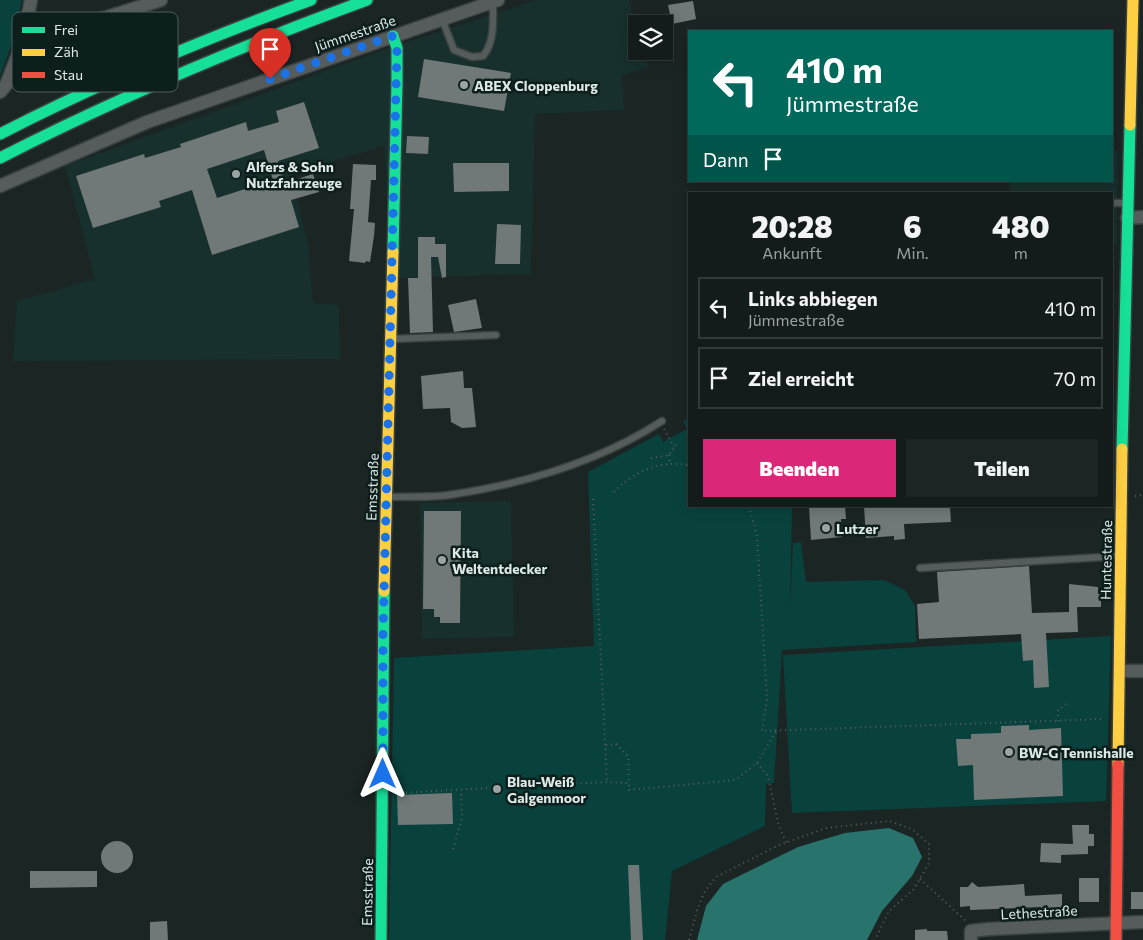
<!DOCTYPE html>
<html lang="de">
<meta charset="utf-8">
<style>
body{margin:0;font-family:Commissioner,sans-serif;background:#1d2524;color:#f1f3f6;height:100vh;display:flex;flex-direction:column;font-size:19px;white-space:nowrap}
*{box-sizing:border-box;margin:0}
p{font-size:16px;color:#9da1a3}
.icon{flex:none;width:28px;height:28px;fill:none;stroke:currentColor;stroke-width:2;stroke-linecap:round;stroke-linejoin:round}
.map{position:relative;flex:1;overflow:hidden}
.side{position:absolute;left:688px;top:192px;width:425px;height:315px;display:flex;flex-direction:column;background:#141c1b;border-radius:0px;box-shadow:0 2px 12px #0003,0 0 0 1px #333a3a}
.side>*{flex:none}
.guide{position:absolute;left:688px;top:30px;width:425px;height:152px;border-radius:0px;box-shadow:0 2px 12px #0003,0 0 0 1px #333a3a;background:#00695c;color:#fff;overflow:hidden}
.tools{position:absolute;left:628px;top:15px;display:grid;gap:10px}
.tools a{display:grid;place-items:center;width:45px;height:45px;border-radius:0px;background:#141c1b;box-shadow:0 2px 12px #0003,0 0 0 1px #333a3a;font-size:25px}
.pin{position:absolute;display:grid;place-items:center;width:42px;height:42px;color:#fff;margin:-51px -21px;border-radius:50% 50% 50% 0;rotate:-45deg;box-shadow:0 0 5px #0007}
.pin .icon{rotate:45deg}
.me{position:absolute;width:55px;margin:-28px;rotate:0deg;stroke-linejoin:round;filter:drop-shadow(0 0 4px #0008)}
.turn{display:flex;align-items:center;gap:18px;height:105px;padding:0 15px;font-size:22px}
.turn .icon{width:65px;height:65px;stroke-width:2.5}
.turn b{display:block;font-size:35px;line-height:42px}
.then{display:flex;align-items:center;height:48px;padding:0 15px;background:#0003;gap:10px;font-size:19px}
.eta{display:flex;justify-content:space-evenly;align-items:center;height:85px;text-align:center}
.eta b{font-size:30px;font-weight:800;line-height:35px}
.action{display:flex;gap:10px;margin-top:auto;padding:10px 15px}
.action a{flex:1;height:58px;border-radius:0px;background:#db2777;color:#fff;font-size:20px;font-weight:800;line-height:58px;text-align:center}
.action a+a{background:#1d2524;color:#f1f3f6}
ul{padding:0;list-style:none}
li{display:flex;align-items:center;gap:15px;height:62px;margin:0 10px 8px;padding:0 5px;border:2px solid #333a3a;border-radius:0px}
li div{flex:1}
li b{display:block;font-size:19px}
li em{font-style:normal}
.map>svg:first-child{display:block}
.built{fill:#17302d}
.green{fill:#09423d}
.water{fill:#28736c}
.building{fill:#707978;fill-rule:evenodd}
.lines{fill:none;stroke-linecap:round;stroke-linejoin:round}
.lane-casing{stroke:#394241;stroke-width:9}
.street-casing{stroke:#394241;stroke-width:15}
.fast-casing{stroke:#394241;stroke-width:14}
.slow-casing{stroke:#394241;stroke-width:14}
.jam-casing{stroke:#394241;stroke-width:14}
.path{stroke:#58605f;stroke-width:2;stroke-dasharray:1 4;stroke-linecap:butt}
.lane{stroke:#565c5c;stroke-width:6}
.street{stroke:#565c5c;stroke-width:12}
.fast{stroke:#16e098;stroke-width:11}
.slow{stroke:#ffcf43;stroke-width:11}
.jam{stroke:#f24e42;stroke-width:11}
.route{stroke:#1a73e8;stroke-width:9;stroke-dasharray:0 16.2}
.poi-dot{fill:#9aa4a3;stroke:#0d1f1d;stroke-width:2}
.labels{text-anchor:middle;dominant-baseline:central;stroke-width:5;stroke-linejoin:round;paint-order:stroke}
.street-label{font-size:14px;fill:#dee9e7;stroke:#0d1f1d}
.poi-label{font-size:14px;font-weight:bold;fill:#dee9e7;stroke:#0d1f1d;text-anchor:start}
.key{fill:#0d1f1d;stroke:#4c5c5a;stroke-width:1}
.key-label{font-size:14px;fill:#dee9e7}
</style>
<div class="map">
<svg width="1143" height="940" viewBox="0 0 1143 940">
<rect width="100%" height="100%" fill="#1b2524"/>
<path class="built" d="M537 0H629L636 25V51H644L649 67 622 75 624 110 535 114 531 274 395 278 384 146 291 174 308 244 313 303 339 305 340 359 13 361 17 301 95 279 65 166 386 49Z
M1111 151H1118L1117 244 1111 243V194H1010V181H1111Z
M511 501 514 637 422 639 420 503Z"/>
<path class="green" d="M0 0H22L13 41 0 76Z
M689 418V506H792L790 609 793 543 801 542 806 582 884 580 905 590 915 606 916 642 782 650 774 783 766 784 765 826 672 871 665 940H389L394 658 594 646 588 472 659 434 663 442 687 429 683 421Z
M1111 636 1106 801 792 813 783 655Z"/>
<path class="water" d="M889 828 913 838 922 857 912 876 882 911 867 940H697L706 906 723 884 798 847 845 833Z"/>
<path class="building" d="M693 1 696 19 672 24 668 5Z
M424 59 511 73 504 111 418 97Z
M304 102 319 148 278 161 285 183 313 174 319 192 291 200 299 227 212 255 192 190 159 201 161 207 93 228 76 176 144 154 145 158 181 147 180 144 246 122 248 131 279 122 276 111ZM264 150 273 180 217 198 207 169Z
M407 136 429 137 428 154 406 153Z
M453 163H509V191L454 192Z
M353 164 376 165V180H371L368 222 375 223 374 236 370 262 366 261 365 263 349 261 354 209H350Z
M497 224 521 225 520 264H495Z
M418 237H435V244H446V277L442 278 438 257H431L433 332 410 333 408 278H418Z
M476 299 482 328 454 332 448 305Z
M463 371 464 388H472L476 427 462 428 451 422 450 408 423 409 421 376Z
M809 506H845L846 519H841L842 537 811 540Z
M864 506 950 507 951 522 904 524 905 539 894 540V536L866 538Z
M424 511H461L460 623H440V617H434V609H423Z
M1029 566 1032 613 1069 612V584L1098 587V594L1101 595V607H1077L1078 632 1046 633 1049 687 1034 688 1033 660 1023 661 1021 634 919 639 917 604 939 602 937 572Z
M1029 725V730L1061 728 1063 796 974 800 973 765 958 766 956 739H971V734L1001 733V726Z
M452 793 453 824 398 825 397 795Z
M1072 825H1089V834H1094V846H1088V854L1061 855V863L1040 862 1041 843 1073 844Z
M101 857a16 16 0 1 1 32 0a16 16 0 1 1-32 0Z
M628 865H639L643 940H631Z
M30 871H97V887L30 888Z
M1079 878H1099V902H1079Z
M972 882 978 887 1024 884 1025 896 1062 894V909L1041 910V907L970 910V906L960 907V887H968Z
M1131 892H1143V909H1131Z
M167 921 168 940H150V922Z
M927 929V931H947L948 940H915V930Z"/>
<g class="lines">
<defs>
<path id="lane" d="M442 19 454 50 472 57 483 56C495 42 493 20 493 2
M1111 203H1126
M392 339 496 335
M388 497C408 496 429 498 449 495 523 484 599 462 662 421
M920 568 1120 556"/>
<path id="street" d="M22 44 31 0
M0 92 6 85 22 44 161 0
M0 186 147 122 498 0
M1127 218 1143 217
M1120 671H1143
M971 940V931L989 929 1143 922"/>
<path id="fast" d="M0 134C101 82 204 39 311 0
M0 158C119 97 241 46 367 0
M393 252 397 82V48L393 36
M1122 449 1130 125
M381 940 384 591"/>
<path id="slow" d="M1130 125 1133 0
M384 591 393 252
M1118 765 1122 449"/>
<path id="jam" d="M1116 940 1118 765"/>
</defs>
<use href="#lane" class="lane-casing"/>
<use href="#street" class="street-casing"/>
<use href="#fast" class="fast-casing"/>
<use href="#slow" class="slow-casing"/>
<use href="#jam" class="jam-casing"/>
<path class="path" d="M664 429 674 447
M669 455 670 464
M651 458 669 455 678 442
M614 492C633 472 660 460 689 465
M1135 496 1143 495
M593 499 607 782
M749 506 757 536 767 700 762 731 1104 719
M1058 721V710L1066 704
M606 745 616 744 628 756 629 783
M757 763 768 776 779 827 787 843
M396 793 607 782 629 783V790L735 780 757 763 777 730
M453 849 462 818 461 791
M920 879 966 921
M689 940 698 907 705 891 716 877 777 846 826 828 889 821 912 829 929 844V863L914 889 889 911 875 940"/>
<use href="#lane" class="lane"/>
<use href="#street" class="street"/>
<use href="#fast" class="fast"/>
<use href="#slow" class="slow"/>
<use href="#jam" class="jam"/>
</g>
<g class="lines">
<path class="route" d="M270 79 392 36 397 48 383 635V774"/>
</g>
<g class="poi-dot">
<circle cx="464" cy="85" r="5"/>
<circle cx="236" cy="174" r="5"/>
<circle cx="826" cy="528" r="5"/>
<circle cx="442" cy="560" r="5"/>
<circle cx="1009" cy="752" r="5"/>
<circle cx="497" cy="789" r="5"/>
</g>
<g class="labels">
<g class="street-label">
<text transform="translate(355 33) rotate(-19)">Jümmestraße</text>
<text transform="translate(372 487) rotate(-88)">Emsstraße</text>
<text transform="translate(1106 560) rotate(-89)">Huntestraße</text>
<text transform="translate(367 892) rotate(-89)">Emsstraße</text>
<text transform="translate(1039 912) rotate(-3)">Lethestraße</text>
</g>
<g class="poi-label">
<text x="474" y="85">ABEX Cloppenburg</text>
<text x="246" y="166">Alfers &amp; Sohn<tspan x="246" dy="16">Nutzfahrzeuge</tspan></text>
<text x="836" y="528">Lutzer</text>
<text x="452" y="552">Kita<tspan x="452" dy="16">Weltentdecker</tspan></text>
<text x="1019" y="752">BW-G Tennishalle</text>
<text x="507" y="781">Blau-Weiß<tspan x="507" dy="16">Galgenmoor</tspan></text>
</g>
</g>
<rect x="12" y="12" width="166" height="80" rx="8" class="key"/>
<rect x="22" y="27" width="23" height="6" fill="#16e098"/>
<rect x="22" y="49" width="23" height="7" fill="#ffcf43"/>
<rect x="22" y="72" width="23" height="6" fill="#f24e42"/>
<g class="key-label">
<text x="54" y="35">Frei</text>
<text x="54" y="57">Zäh</text>
<text x="54" y="80">Stau</text>
</g>
</svg>
<div class="tools">
<a><svg class="icon" aria-label="layers" viewBox="0 0 24 24"><path d="M12 4l9 5-9 5-9-5zM3 14l9 5 9-5"/></svg></a>
</div>
<div class="pin" style="left:270px;top:79px;background:#d93025"><svg class="icon" aria-label="arrive" viewBox="0 0 24 24"><path d="M6 21V4h12l-3 4 3 4H6"/></svg></div>
<svg class="me" style="left:383px;top:774px" viewBox="-20 -20 40 40"><path d="M0-17L14 15 0 8-14 15z" fill="#1a73e8" stroke="#fff" stroke-width="4"/></svg>
<div class="guide">
<div class="turn"><svg class="icon" aria-label="left" viewBox="0 0 24 24"><path d="M17 20v-9H6M10 6l-5 5 5 5"/></svg><div><b>410 m</b>Jümmestraße</div></div>
<div class="then">Dann<svg class="icon" aria-label="arrive" viewBox="0 0 24 24"><path d="M6 21V4h12l-3 4 3 4H6"/></svg></div>
</div>
<section class="side">
<div class="eta">
<div><b>20:28</b><p>Ankunft</p></div>
<div><b>6</b><p>Min.</p></div>
<div><b>480</b><p>m</p></div>
</div>
<ul>
<li><svg class="icon" aria-label="left" viewBox="0 0 24 24"><path d="M17 20v-9H6M10 6l-5 5 5 5"/></svg><div><b>Links abbiegen</b><p>Jümmestraße</p></div><em>410 m</em></li>
<li><svg class="icon" aria-label="arrive" viewBox="0 0 24 24"><path d="M6 21V4h12l-3 4 3 4H6"/></svg><div><b>Ziel erreicht</b></div><em>70 m</em></li>
</ul>
<div class="action"><a>Beenden</a><a>Teilen</a></div>
</section>
</div>
